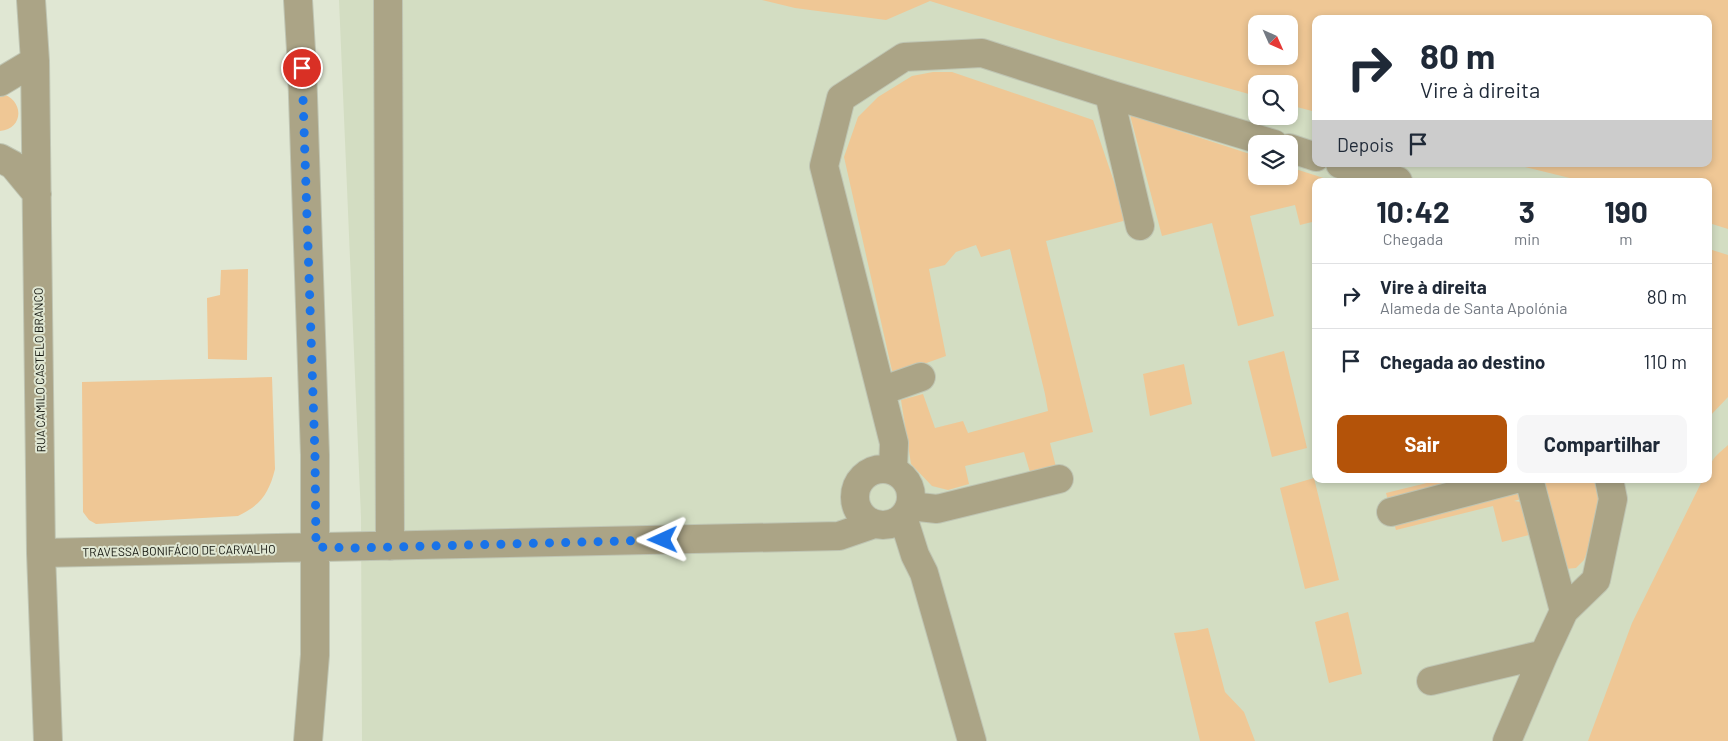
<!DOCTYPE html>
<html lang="pt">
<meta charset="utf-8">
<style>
body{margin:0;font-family:Barlow,sans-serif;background:#f6f6f7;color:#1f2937;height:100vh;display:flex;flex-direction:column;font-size:19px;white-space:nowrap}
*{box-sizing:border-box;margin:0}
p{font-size:16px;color:#747a83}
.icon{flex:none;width:28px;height:28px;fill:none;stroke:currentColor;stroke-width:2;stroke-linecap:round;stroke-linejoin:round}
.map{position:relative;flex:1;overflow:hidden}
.drawer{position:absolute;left:1312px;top:178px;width:400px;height:305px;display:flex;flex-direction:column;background:#fff;border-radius:10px;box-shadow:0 2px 8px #0003}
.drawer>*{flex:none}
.guide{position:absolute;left:1312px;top:15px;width:400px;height:152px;border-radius:10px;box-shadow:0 2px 8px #0003;background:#fff;color:#1f2937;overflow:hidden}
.needle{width:32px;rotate:135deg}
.tools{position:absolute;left:1248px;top:15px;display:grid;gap:10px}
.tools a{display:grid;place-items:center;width:50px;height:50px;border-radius:10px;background:#fff;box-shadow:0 2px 8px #0003;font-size:25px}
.pin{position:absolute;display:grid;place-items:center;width:42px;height:42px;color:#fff;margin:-21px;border:2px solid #fff;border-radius:50%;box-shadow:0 1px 5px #0007}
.me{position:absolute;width:55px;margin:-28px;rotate:269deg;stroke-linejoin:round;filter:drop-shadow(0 0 4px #0008)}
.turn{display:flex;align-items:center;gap:18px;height:105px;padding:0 25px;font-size:22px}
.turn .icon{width:65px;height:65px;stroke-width:2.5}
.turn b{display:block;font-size:35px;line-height:42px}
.then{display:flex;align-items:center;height:48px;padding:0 25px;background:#0003;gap:10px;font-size:19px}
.eta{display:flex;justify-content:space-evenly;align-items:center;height:85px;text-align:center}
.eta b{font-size:30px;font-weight:700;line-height:35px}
.action{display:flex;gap:10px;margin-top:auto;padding:10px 25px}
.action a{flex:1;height:58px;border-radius:10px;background:#b45309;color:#fff;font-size:20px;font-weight:700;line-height:58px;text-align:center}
.action a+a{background:#f6f6f7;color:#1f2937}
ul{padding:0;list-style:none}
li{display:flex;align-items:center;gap:15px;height:65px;padding:0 25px;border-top:1px solid #e0e1e3}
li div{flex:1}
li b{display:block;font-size:19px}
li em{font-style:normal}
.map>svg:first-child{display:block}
.built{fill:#d3ddc2;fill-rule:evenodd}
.green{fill:#efc795;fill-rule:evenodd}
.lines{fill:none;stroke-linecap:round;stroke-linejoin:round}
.minor-casing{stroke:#bfc5b3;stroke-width:30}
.minor{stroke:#aba486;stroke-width:28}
.route{stroke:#1a73e8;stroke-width:9;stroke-dasharray:0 16.2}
.labels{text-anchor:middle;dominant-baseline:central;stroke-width:4;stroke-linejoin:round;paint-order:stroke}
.street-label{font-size:12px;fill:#10120b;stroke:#e0e7d3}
</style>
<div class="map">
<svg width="1728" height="741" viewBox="0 0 1728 741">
<rect width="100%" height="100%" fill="#e0e7d3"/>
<path class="built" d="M339 0H1728V741H362L361 517ZM1316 19H1709V164H1316ZM1256 24H1289V56H1256ZM1256 84H1289V116H1256ZM1256 144H1289V176H1256ZM1316 181H1709V479H1316Z"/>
<path class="green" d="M762 0H1728V229L1709 223V181H1582L1513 164H1709V19H1316V112L1289 105V84H1256V96L1063 42 930 1 886 20 795 8ZM1256 24H1289V56H1256Z
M933 72H952L1093 120 1127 220 1046 241 1093 432 1050 443 1057 471 1032 479 1024 452 965 466 969 484 948 490 932 486 911 464 901 400 923 394 935 428 963 421 968 433 1048 411 1045 394 1010 249 981 257 976 245 956 252 945 265 929 269 946 356 893 375 844 157 858 117 878 97 912 76Z
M0 93C25 99 24 129 0 131Z
M1130 115 1256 156V176H1289V167L1333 181H1316V221L1300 225 1295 205 1250 216 1274 316 1238 326 1212 223 1162 236Z
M1709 249 1728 255V397L1709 417Z
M248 269 247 360 208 359 207 298 220 295 221 270Z
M1284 351 1307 448 1272 457 1248 361Z
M1184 364 1192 404 1150 416 1143 374Z
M272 377 275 469C269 493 261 505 238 516L96 524 89 520 83 512 82 382Z
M1728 445V741H1588L1632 623 1703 479H1709C1709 459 1715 457 1728 445Z
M1314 478 1339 580 1305 589 1280 488Z
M1443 479H1598L1600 516 1584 560 1576 568 1565 569 1544 493 1514 501 1521 502 1533 534 1502 542 1493 506 1396 530 1386 493Z
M1348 612 1362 674 1329 683 1315 622Z
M1208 628 1225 692 1244 712 1255 741H1200L1174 633 1194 631Z"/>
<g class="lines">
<defs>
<path id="minor" d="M31 0 35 61 41 553 48 741
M298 0 302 67 315 455V655L308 741
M388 0 390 546
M0 82 35 61
M1109 94 1140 226
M1289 148 1316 157
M0 158 13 165 37 194
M1340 164 1398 181
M881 391 921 377
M855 497a28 28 0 1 1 56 0a28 28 0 1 1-56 0Z
M893 470 894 443 824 166 841 98 904 57 982 53 1109 94 1274 144
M1529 479 1564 611
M910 506 937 509 1059 479
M1391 512 1516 479
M903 517 915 555 924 573 972 741
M41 553 839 536 874 524
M1431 681 1544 654
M1507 741 1544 654 1564 611 1596 580 1613 499 1609 479"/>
</defs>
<use href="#minor" class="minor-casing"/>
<use href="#minor" class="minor"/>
</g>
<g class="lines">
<path class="route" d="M302 68 315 455 316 547 354 548 663 540"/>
</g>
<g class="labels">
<g class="street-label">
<text transform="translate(39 370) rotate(-91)">RUA CAMILO CASTELO BRANCO</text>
<text transform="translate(179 550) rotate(-1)">TRAVESSA BONIFÁCIO DE CARVALHO</text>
</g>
</g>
</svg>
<div class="tools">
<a><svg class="needle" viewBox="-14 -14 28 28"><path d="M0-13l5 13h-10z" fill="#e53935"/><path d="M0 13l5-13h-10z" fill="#747a83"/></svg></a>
<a><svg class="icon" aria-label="search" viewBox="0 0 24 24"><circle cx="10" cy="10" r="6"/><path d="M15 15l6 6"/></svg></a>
<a><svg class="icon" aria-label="layers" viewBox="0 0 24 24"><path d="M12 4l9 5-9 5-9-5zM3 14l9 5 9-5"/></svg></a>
</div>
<div class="pin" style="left:302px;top:68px;background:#d93025"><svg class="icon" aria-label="arrive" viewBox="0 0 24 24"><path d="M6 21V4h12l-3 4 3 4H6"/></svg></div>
<svg class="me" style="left:663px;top:540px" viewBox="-20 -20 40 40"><path d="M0-17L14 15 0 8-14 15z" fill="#1a73e8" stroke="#fff" stroke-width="4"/></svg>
<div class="guide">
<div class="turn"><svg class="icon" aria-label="right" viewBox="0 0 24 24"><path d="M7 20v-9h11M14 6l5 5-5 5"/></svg><div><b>80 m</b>Vire à direita</div></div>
<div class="then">Depois<svg class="icon" aria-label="arrive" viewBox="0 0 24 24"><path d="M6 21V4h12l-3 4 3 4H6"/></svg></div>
</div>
<section class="drawer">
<div class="eta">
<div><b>10:42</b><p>Chegada</p></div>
<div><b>3</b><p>min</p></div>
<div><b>190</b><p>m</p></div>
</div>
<ul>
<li><svg class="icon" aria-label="right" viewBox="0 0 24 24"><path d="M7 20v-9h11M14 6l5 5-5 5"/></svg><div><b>Vire à direita</b><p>Alameda de Santa Apolónia</p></div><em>80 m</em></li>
<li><svg class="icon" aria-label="arrive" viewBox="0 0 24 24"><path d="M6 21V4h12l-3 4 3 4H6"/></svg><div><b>Chegada ao destino</b></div><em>110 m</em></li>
</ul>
<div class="action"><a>Sair</a><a>Compartilhar</a></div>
</section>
</div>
